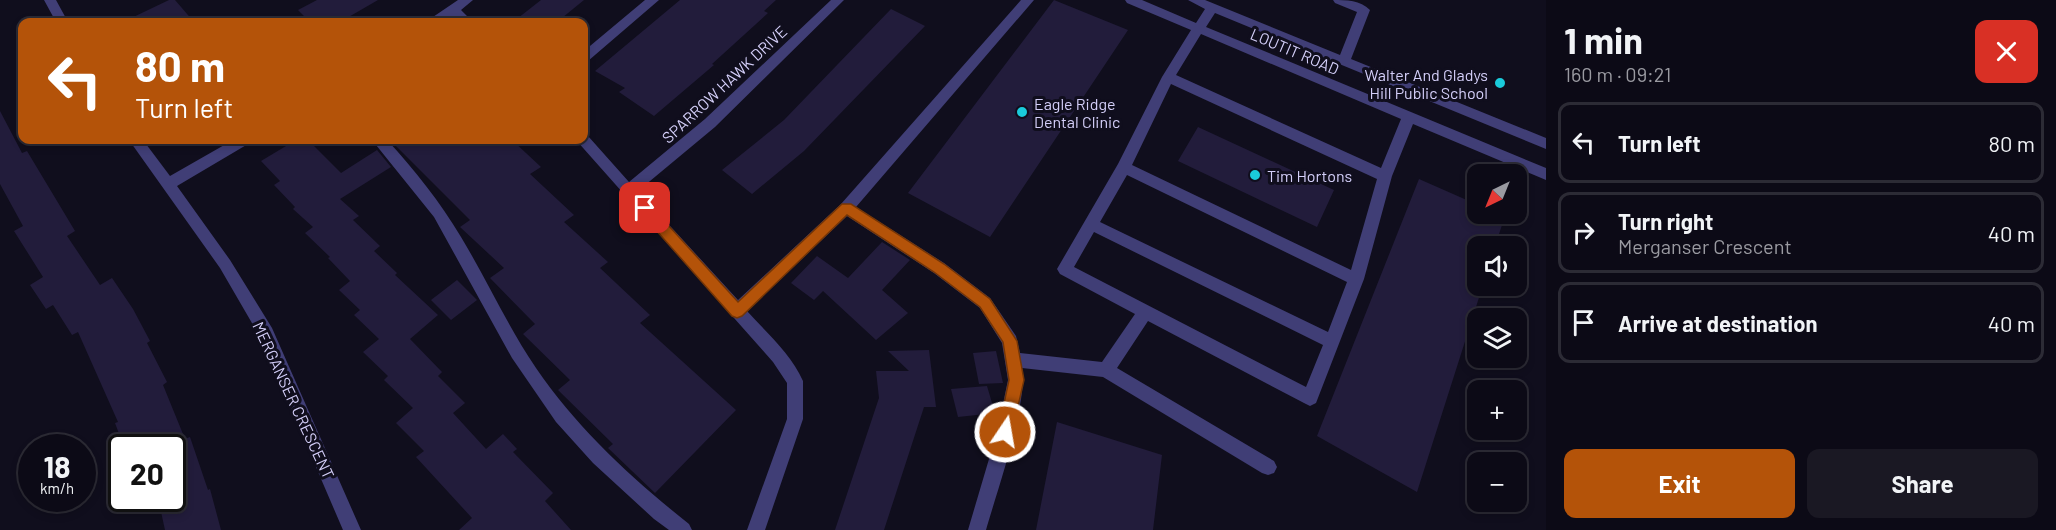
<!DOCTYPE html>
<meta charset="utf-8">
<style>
body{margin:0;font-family:Barlow,sans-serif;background:#1a1823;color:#f1f3f6;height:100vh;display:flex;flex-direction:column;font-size:22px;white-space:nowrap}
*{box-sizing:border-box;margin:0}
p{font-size:20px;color:#9a9aa1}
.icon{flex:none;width:33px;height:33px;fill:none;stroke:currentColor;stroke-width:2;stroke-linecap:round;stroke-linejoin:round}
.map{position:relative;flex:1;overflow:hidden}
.panel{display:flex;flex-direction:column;background:#0c0a16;width:510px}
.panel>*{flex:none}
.banner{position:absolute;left:18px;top:18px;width:570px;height:126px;border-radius:12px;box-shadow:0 3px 9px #0003,0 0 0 2px #2c2b35;background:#b45309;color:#fff;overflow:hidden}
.needle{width:39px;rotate:223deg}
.fabs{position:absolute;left:1467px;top:164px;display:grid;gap:12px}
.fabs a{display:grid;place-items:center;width:60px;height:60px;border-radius:12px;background:#0c0a16;box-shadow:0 3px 9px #0003,0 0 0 2px #2c2b35;font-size:30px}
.speed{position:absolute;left:18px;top:434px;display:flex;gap:12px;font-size:30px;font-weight:700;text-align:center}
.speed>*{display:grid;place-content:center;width:78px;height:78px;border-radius:50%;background:#0c0a16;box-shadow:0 3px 9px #0003,0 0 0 2px #2c2b35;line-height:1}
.speed small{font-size:15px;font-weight:400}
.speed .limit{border:3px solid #111;border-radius:9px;background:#fff;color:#111}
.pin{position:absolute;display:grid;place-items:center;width:51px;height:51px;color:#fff;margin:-26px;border-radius:12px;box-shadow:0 3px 9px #0006}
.me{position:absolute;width:66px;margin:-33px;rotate:12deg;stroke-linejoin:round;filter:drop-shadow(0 0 4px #0008)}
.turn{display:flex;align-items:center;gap:21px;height:126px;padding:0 18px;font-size:27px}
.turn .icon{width:78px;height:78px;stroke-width:2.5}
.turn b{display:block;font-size:42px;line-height:51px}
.round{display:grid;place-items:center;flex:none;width:63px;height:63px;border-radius:12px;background:#1a1823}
.summary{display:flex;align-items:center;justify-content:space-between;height:102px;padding:0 18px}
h1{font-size:36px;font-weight:700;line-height:45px}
.primary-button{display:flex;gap:12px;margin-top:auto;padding:12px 18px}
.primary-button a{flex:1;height:69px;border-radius:12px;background:#b45309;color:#fff;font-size:24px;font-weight:700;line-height:69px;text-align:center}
.primary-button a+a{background:#1a1823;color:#f1f3f6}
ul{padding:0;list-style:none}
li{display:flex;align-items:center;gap:18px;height:81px;margin:0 12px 9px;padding:0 6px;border:3px solid #2c2b35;border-radius:12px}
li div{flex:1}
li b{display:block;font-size:22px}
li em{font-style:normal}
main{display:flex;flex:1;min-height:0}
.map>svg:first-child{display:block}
.building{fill:#221c3b}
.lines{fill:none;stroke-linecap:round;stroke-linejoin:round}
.minor{fill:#403e76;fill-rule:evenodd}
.route{fill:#b45309;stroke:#753606;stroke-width:1.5}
.poi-dot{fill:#1acbdb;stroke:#100e1d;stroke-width:2}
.labels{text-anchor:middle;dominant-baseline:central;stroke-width:6;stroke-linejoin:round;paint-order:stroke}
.street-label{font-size:16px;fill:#d4cff9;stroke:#100e1d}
.poi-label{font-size:16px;fill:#d4cff9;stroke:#100e1d;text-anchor:start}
</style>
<main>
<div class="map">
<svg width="1546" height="530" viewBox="0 0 1546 530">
<rect width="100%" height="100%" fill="#100e1d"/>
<path class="building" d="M169 0H175L194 22H123Z
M317 0H378L340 22H310L298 10Z
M541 0H584L557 22H513Z
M680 0H776L764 11 768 13 712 64 714 65 654 116 619 92 625 88 595 71Z
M1054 0 1128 30 990 237 908 193Z
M891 9 925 26 804 151 752 194 722 170 784 120Z
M0 111 22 153 27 151 75 231 67 236 100 285 112 278 133 309 150 341 147 343 167 382 163 385 185 439 190 437 208 490 210 489 221 530H165L158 498H172V447H124L115 423 118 422 78 332 72 335 53 305 46 309 30 285 43 277 14 231 23 226 0 184Z
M1198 127 1334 190 1317 227 1178 161Z
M296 140H308L341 173 377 150 391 167 340 199 359 216 353 220 380 246 374 251 397 273 395 275 438 315 410 339 442 372 438 376 465 403 453 413 486 449 503 434 517 449 513 452 553 493 545 501 571 530H459L472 518 416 457 424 451 396 423 413 408 384 380 388 376 363 352 379 339 354 315 360 310 339 290 350 281 328 258 330 257 305 233 313 227 293 209 295 207 274 185 280 181 261 161Z
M390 140H512L541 167 530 174 574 215 564 222 608 262 600 268 650 315 640 323 736 410 655 493 608 448 613 444 558 390 570 380 523 334 535 324 490 278 504 268 460 227 470 220Z
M1419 179 1478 205V213H1506L1495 246H1478V285H1483L1417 492 1317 436Z
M882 242 910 260 882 290 908 313 876 340 823 291 814 300 791 283 817 256 848 278Z
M457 280 477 300 451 320 431 300Z
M929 350 936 407H924L884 530H835L879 398 876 371H909L888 351Z
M996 351 1003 383 979 384 973 353Z
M987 386 995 413 958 417 951 389Z
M1057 422 1162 455 1153 530H1036Z"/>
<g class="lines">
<path class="minor" d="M44 0H56L68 22H56Z
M458 0H473L461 10 473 22H460L452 16 442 22H428L430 19Z
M645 0H659L588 61 584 62V51Z
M831 0H844L715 127 638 191 738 300 841 204 1021 0H1034L856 207 944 263 990 298 1016 336 1020 353 1102 362 1135 314 1060 274 1057 269 1118 164 1162 77 1191 30 1127 3 1125 0H1142L1196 23 1205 9 1188 0H1205L1340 55 1357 12 1335 3 1333 0C1347 0 1360 0 1370 10L1351 59 1546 138V149L1215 13 1206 27 1546 168V180L1413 124 1392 176 1364 279 1316 403 1310 406 1304 403 1148 321 1117 368 1274 461 1277 467 1274 473 1268 475 1262 473 1103 377 1022 368C1028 404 997 491 986 530H968L997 432 1008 380 1002 343 980 308 934 273 847 216 747 311C767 333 791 354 803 381V419L765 530H747L787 419V383L773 362 576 140H584V135L588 136 629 182 705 119ZM1201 34 1401 119 1381 168 1176 75ZM1171 84 1377 179 1351 270 1132 165ZM1127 175 1347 282 1328 332 1100 222ZM1094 232 1323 345 1306 387 1074 267Z
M129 140H143L170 176 233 140H250L248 144 177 186 230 260 272 328 361 530H343L260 337 220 268Z
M372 140H387C415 170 440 202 461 237 487 280 508 327 536 368 578 429 631 478 689 524L692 530H669L654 519 593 463 556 422 512 358 434 217Z"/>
</g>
<path class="route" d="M645 202 649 204 738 302 842 204H851L944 264 990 299 1017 341 1024 380 1011 437 1005 439 1000 437 998 432 1009 380 1003 342 980 307 934 272 847 215 742 316 737 318 732 316 640 212 638 208 640 204Z"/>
<g class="poi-dot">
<circle cx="1500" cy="83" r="6"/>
<circle cx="1022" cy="112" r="6"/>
<circle cx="1255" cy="175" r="6"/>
</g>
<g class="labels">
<g class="street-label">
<text transform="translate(1295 51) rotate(23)">LOUTIT ROAD</text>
<text transform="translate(724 84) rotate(-43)">SPARROW HAWK DRIVE</text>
<text transform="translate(294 400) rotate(65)">MERGANSER CRESCENT</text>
</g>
<g class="poi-label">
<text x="1488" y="74" text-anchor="end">Walter And Gladys<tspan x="1488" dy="18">Hill Public School</tspan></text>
<text x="1034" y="103">Eagle Ridge<tspan x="1034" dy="18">Dental Clinic</tspan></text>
<text x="1267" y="175">Tim Hortons</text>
</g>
</g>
</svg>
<div class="fabs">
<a><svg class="needle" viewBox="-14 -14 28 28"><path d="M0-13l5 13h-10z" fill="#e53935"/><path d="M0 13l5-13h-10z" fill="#9a9aa1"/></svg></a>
<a><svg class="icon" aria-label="sound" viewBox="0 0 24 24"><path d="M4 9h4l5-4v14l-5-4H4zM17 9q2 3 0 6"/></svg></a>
<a><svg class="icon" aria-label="layers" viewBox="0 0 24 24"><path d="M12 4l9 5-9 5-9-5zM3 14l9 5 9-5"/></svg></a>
<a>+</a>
<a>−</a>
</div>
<div class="speed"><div>18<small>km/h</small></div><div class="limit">20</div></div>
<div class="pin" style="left:645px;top:208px;background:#d93025"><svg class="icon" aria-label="arrive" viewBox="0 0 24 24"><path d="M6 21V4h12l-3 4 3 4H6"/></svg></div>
<svg class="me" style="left:1005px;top:432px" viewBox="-20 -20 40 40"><circle r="17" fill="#b45309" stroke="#fff" stroke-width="3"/><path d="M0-11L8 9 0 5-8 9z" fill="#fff"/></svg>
<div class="banner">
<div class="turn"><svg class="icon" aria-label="left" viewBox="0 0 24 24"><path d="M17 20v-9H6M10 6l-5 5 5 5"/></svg><div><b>80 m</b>Turn left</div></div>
</div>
</div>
<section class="panel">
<div class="summary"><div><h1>1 min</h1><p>160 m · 09:21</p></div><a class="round" style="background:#d93025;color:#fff"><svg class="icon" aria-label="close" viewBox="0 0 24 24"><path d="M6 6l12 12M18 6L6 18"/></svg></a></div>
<ul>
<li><svg class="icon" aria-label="left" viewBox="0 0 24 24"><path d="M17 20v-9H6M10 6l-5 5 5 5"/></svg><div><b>Turn left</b></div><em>80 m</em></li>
<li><svg class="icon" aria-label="right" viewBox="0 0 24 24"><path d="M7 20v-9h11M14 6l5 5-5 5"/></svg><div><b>Turn right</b><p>Merganser Crescent</p></div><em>40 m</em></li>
<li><svg class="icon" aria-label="arrive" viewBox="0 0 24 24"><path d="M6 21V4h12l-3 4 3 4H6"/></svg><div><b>Arrive at destination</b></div><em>40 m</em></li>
</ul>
<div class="primary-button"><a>Exit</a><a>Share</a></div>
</section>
</main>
